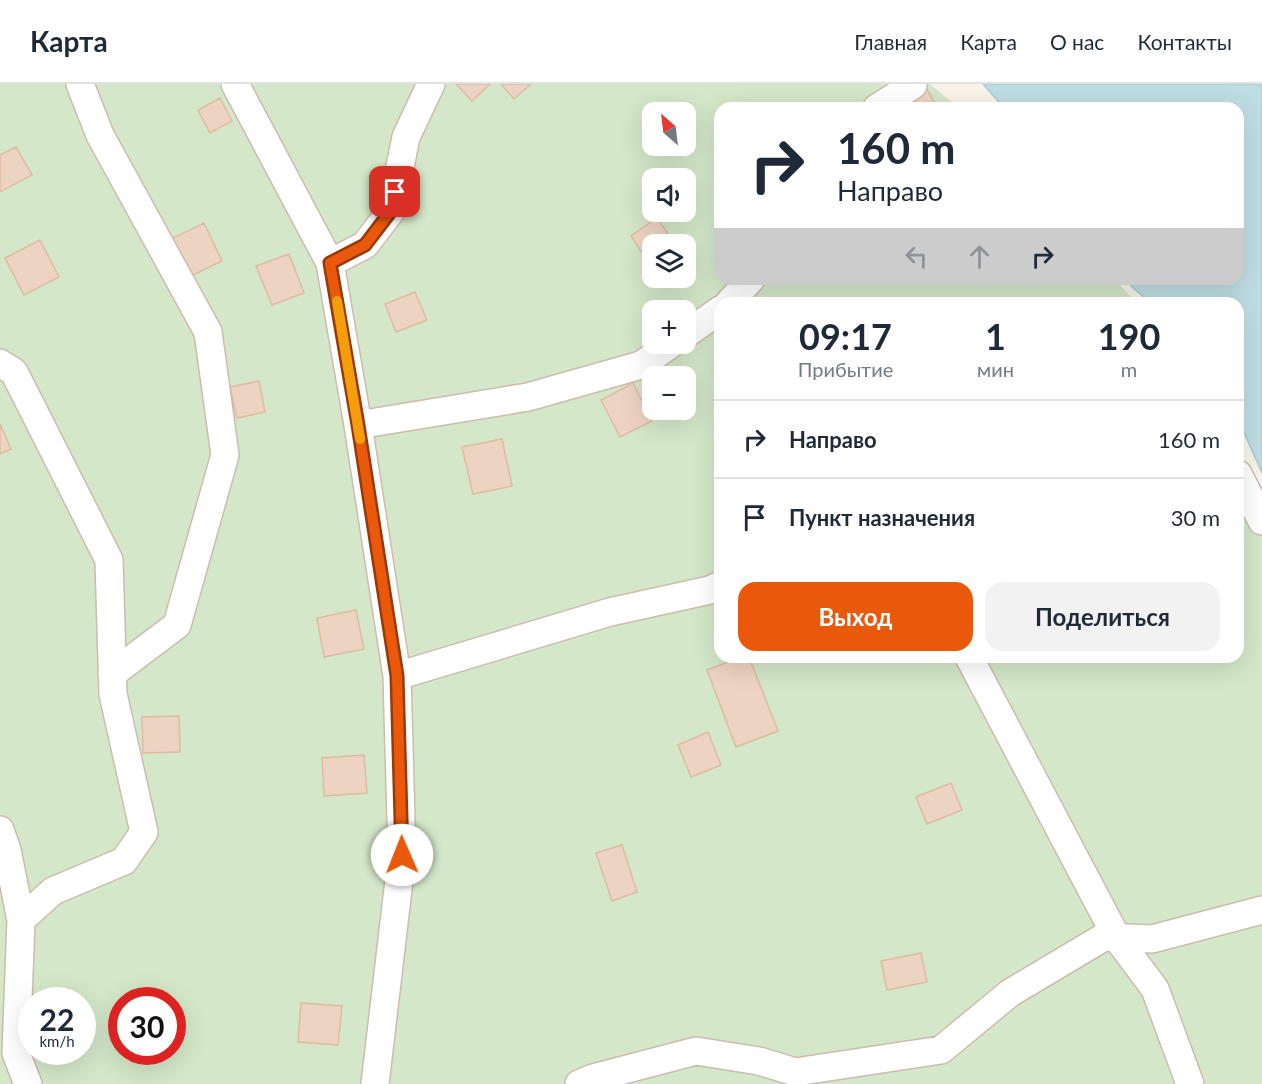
<!DOCTYPE html>
<html lang="ru">
<meta charset="utf-8">
<style>
body{margin:0;font-family:Lato,sans-serif;background:#f2f2f3;color:#1f2937;height:100vh;display:flex;flex-direction:column;font-size:22px;white-space:nowrap}
*{box-sizing:border-box;margin:0}
p{font-size:20px;color:#747a83}
.icon{flex:none;width:33px;height:33px;fill:none;stroke:currentColor;stroke-width:2;stroke-linecap:round;stroke-linejoin:round}
.map{position:relative;flex:1;overflow:hidden}
.side{position:absolute;left:714px;top:213px;width:530px;height:366px;display:flex;flex-direction:column;background:#fff;border-radius:18px;box-shadow:0 6px 24px #0002}
.side>*{flex:none}
.banner{position:absolute;left:714px;top:18px;width:530px;height:183px;border-radius:18px;box-shadow:0 6px 24px #0002;background:#fff;color:#1f2937;overflow:hidden}
.needle{width:39px;rotate:332deg}
.buttons{position:absolute;left:642px;top:18px;display:grid;gap:12px}
.buttons a{display:grid;place-items:center;width:54px;height:54px;border-radius:12px;background:#fff;box-shadow:0 6px 24px #0002;font-size:30px}
.speed{position:absolute;left:18px;top:903px;display:flex;gap:12px;font-size:30px;font-weight:700;text-align:center}
.speed>*{display:grid;place-content:center;width:78px;height:78px;border-radius:50%;background:#fff;box-shadow:0 6px 24px #0002;line-height:1}
.speed small{font-size:15px;font-weight:400}
.speed .limit{border:9px solid #d22;background:#fff;color:#111}
.pin{position:absolute;display:grid;place-items:center;width:51px;height:51px;color:#fff;margin:-26px;border-radius:12px;box-shadow:0 3px 9px #0006}
.me{position:absolute;width:66px;margin:-33px;rotate:359deg;stroke-linejoin:round;filter:drop-shadow(0 0 4px #0008)}
.turn{display:flex;align-items:center;gap:21px;height:126px;padding:0 24px;font-size:27px}
.turn .icon{width:78px;height:78px;stroke-width:2.5}
.turn b{display:block;font-size:42px;line-height:51px}
.lanes{display:flex;align-items:center;height:57px;padding:0 24px;background:#0003;justify-content:center;gap:30px;direction:ltr}
.lanes .off{opacity:.35}
.eta{display:flex;justify-content:space-evenly;align-items:center;height:102px;text-align:center}
.eta b{font-size:36px;font-weight:700;line-height:42px}
.button{display:flex;gap:12px;margin-top:auto;padding:12px 24px}
.button a{flex:1;height:69px;border-radius:18px;background:#ea580c;color:#fff;font-size:24px;font-weight:700;line-height:69px;text-align:center}
.button a+a{background:#f2f2f3;color:#1f2937}
ul{padding:0;list-style:none}
li{display:flex;align-items:center;gap:18px;height:78px;padding:0 24px;border-top:2px solid #e0e1e3}
li div{flex:1}
li b{display:block;font-size:22px}
li em{font-style:normal}
header{display:flex;align-items:center;gap:36px;box-sizing:border-box;height:84px;padding:0 30px;background:#fff;border-bottom:2px solid #e0e1e3}
header strong{font-size:28px}
nav{display:flex;gap:33px;margin-inline-start:auto;font-size:21px}
.map>svg:first-child{display:block}
.green{fill:#d4e7c8;fill-rule:evenodd}
.water{fill:#bedde2;stroke:#a6ccd3;stroke-width:1.5}
.building{fill:#edd4c2;stroke:#debba4;stroke-width:1.5}
.lines{fill:none;stroke-linecap:round;stroke-linejoin:round}
.street-casing{stroke:#ccbcaf;stroke-width:30}
.street{stroke:#fff;stroke-width:27}
.route-casing{stroke:#983908;stroke-width:15}
.route{stroke:#ea580c;stroke-width:10}
.slow{stroke:#f59e0b;stroke-width:10}
</style>
<header>
<strong>Карта</strong>
<nav><a>Главная</a><a>Карта</a><a>О нас</a><a>Контакты</a></nav>
</header>
<div class="map">
<svg width="1262" height="1000" viewBox="0 0 1262 1000">
<rect width="100%" height="100%" fill="#faf4e8"/>
<path class="green" d="M0 0H930L959 24H720V195H1114L1137 219H720V573H1238V365L1262 406V1000H0ZM652 28H686V62H652ZM652 94H686V128H652ZM652 160H686V194H652ZM652 226H686V260H652ZM652 292H686V326H652ZM32 916H82V968H32ZM122 916H172V968H122Z"/>
<path class="water" d="M983 0H1262V389L1238 335V219H1151L1133 204 1125 195H1238V24H1004Z"/>
<path class="building" d="M456 0H490L472 17Z
M501 0H531L514 15Z
M925 2 938 24H891Z
M220 14 232 37 210 49 198 26Z
M16 63 32 91 0 108V71Z
M657 134 675 160H652V175L648 178 631 152Z
M204 139 222 177 189 193 171 155Z
M40 156 59 193 24 211 5 174Z
M289 170 304 209 272 221 256 182Z
M415 208 427 236 396 248 385 220Z
M259 297 265 328 237 334 230 303Z
M633 299 652 337 620 353 601 316Z
M0 340 11 365 0 370Z
M502 355 512 402 473 410 462 363Z
M356 526 364 565 324 573 317 534Z
M741 573H749L778 647 736 663 707 586Z
M179 632 180 668 143 669 142 633Z
M708 648 721 681 691 693 678 661Z
M364 671 367 709 324 712 322 674Z
M951 699 962 726 927 740 916 713Z
M622 761 637 808 612 817 596 769Z
M921 869 927 898 887 906 881 877Z
M301 919 342 922 338 961 298 958Z"/>
<g class="lines">
<defs>
<path id="street" d="M80 0 100 51 208 248 225 371 177 541 112 590
M235 0 330 179 358 341 397 592 402 771 375 1000
M877 24 913 1
M330 179 365 161 391 127 406 53 431 0
M729 219 751 195
M686 250 720 226
M0 279 14 288 109 476 113 610 144 748 124 777 53 807 21 836
M358 341 528 313 641 281 671 260
M1238 390 1262 437
M969 573 1117 854 1155 905 1190 1000
M397 592 610 528 710 506 720 501
M0 746 7 766 21 836 16 969 28 1000
M579 1000 593 994 696 967 759 977 795 988 941 966 1010 909 1104 853 1152 855 1262 826"/>
</defs>
<use href="#street" class="street-casing"/>
<use href="#street" class="street"/>
</g>
<g class="lines">
<defs>
<path id="route" d="M395 108 391 127 365 161 330 179 358 341 397 592 402 771"/>
</defs>
<use href="#route" class="route-casing"/>
<use href="#route" class="route"/>
<path class="slow" d="M337 217 360 355"/>
</g>
</svg>
<div class="buttons">
<a><svg class="needle" viewBox="-14 -14 28 28"><path d="M0-13l5 13h-10z" fill="#e53935"/><path d="M0 13l5-13h-10z" fill="#747a83"/></svg></a>
<a><svg class="icon" aria-label="sound" viewBox="0 0 24 24"><path d="M4 9h4l5-4v14l-5-4H4zM17 9q2 3 0 6"/></svg></a>
<a><svg class="icon" aria-label="layers" viewBox="0 0 24 24"><path d="M12 4l9 5-9 5-9-5zM3 14l9 5 9-5"/></svg></a>
<a>+</a>
<a>−</a>
</div>
<div class="speed"><div>22<small>km/h</small></div><div class="limit">30</div></div>
<div class="pin" style="left:395px;top:108px;background:#d93025"><svg class="icon" aria-label="arrive" viewBox="0 0 24 24"><path d="M6 21V4h12l-3 4 3 4H6"/></svg></div>
<svg class="me" style="left:402px;top:771px" viewBox="-20 -20 40 40"><circle r="19" fill="#fff"/><path d="M0-13L10 11 0 6-10 11z" fill="#ea580c"/></svg>
<div class="banner">
<div class="turn"><svg class="icon" aria-label="right" viewBox="0 0 24 24"><path d="M7 20v-9h11M14 6l5 5-5 5"/></svg><div><b>160 m</b>Направо</div></div>
<div class="lanes"><svg class="icon off" aria-label="left" viewBox="0 0 24 24"><path d="M17 20v-9H6M10 6l-5 5 5 5"/></svg><svg class="icon off" aria-label="ahead" viewBox="0 0 24 24"><path d="M12 20V5M6 11l6-6 6 6"/></svg><svg class="icon" aria-label="right" viewBox="0 0 24 24"><path d="M7 20v-9h11M14 6l5 5-5 5"/></svg></div>
</div>
<section class="side">
<div class="eta">
<div><b>09:17</b><p>Прибытие</p></div>
<div><b>1</b><p>мин</p></div>
<div><b>190</b><p>m</p></div>
</div>
<ul>
<li><svg class="icon" aria-label="right" viewBox="0 0 24 24"><path d="M7 20v-9h11M14 6l5 5-5 5"/></svg><div><b>Направо</b></div><em>160 m</em></li>
<li><svg class="icon" aria-label="arrive" viewBox="0 0 24 24"><path d="M6 21V4h12l-3 4 3 4H6"/></svg><div><b>Пункт назначения</b></div><em>30 m</em></li>
</ul>
<div class="button"><a>Выход</a><a>Поделиться</a></div>
</section>
</div>
